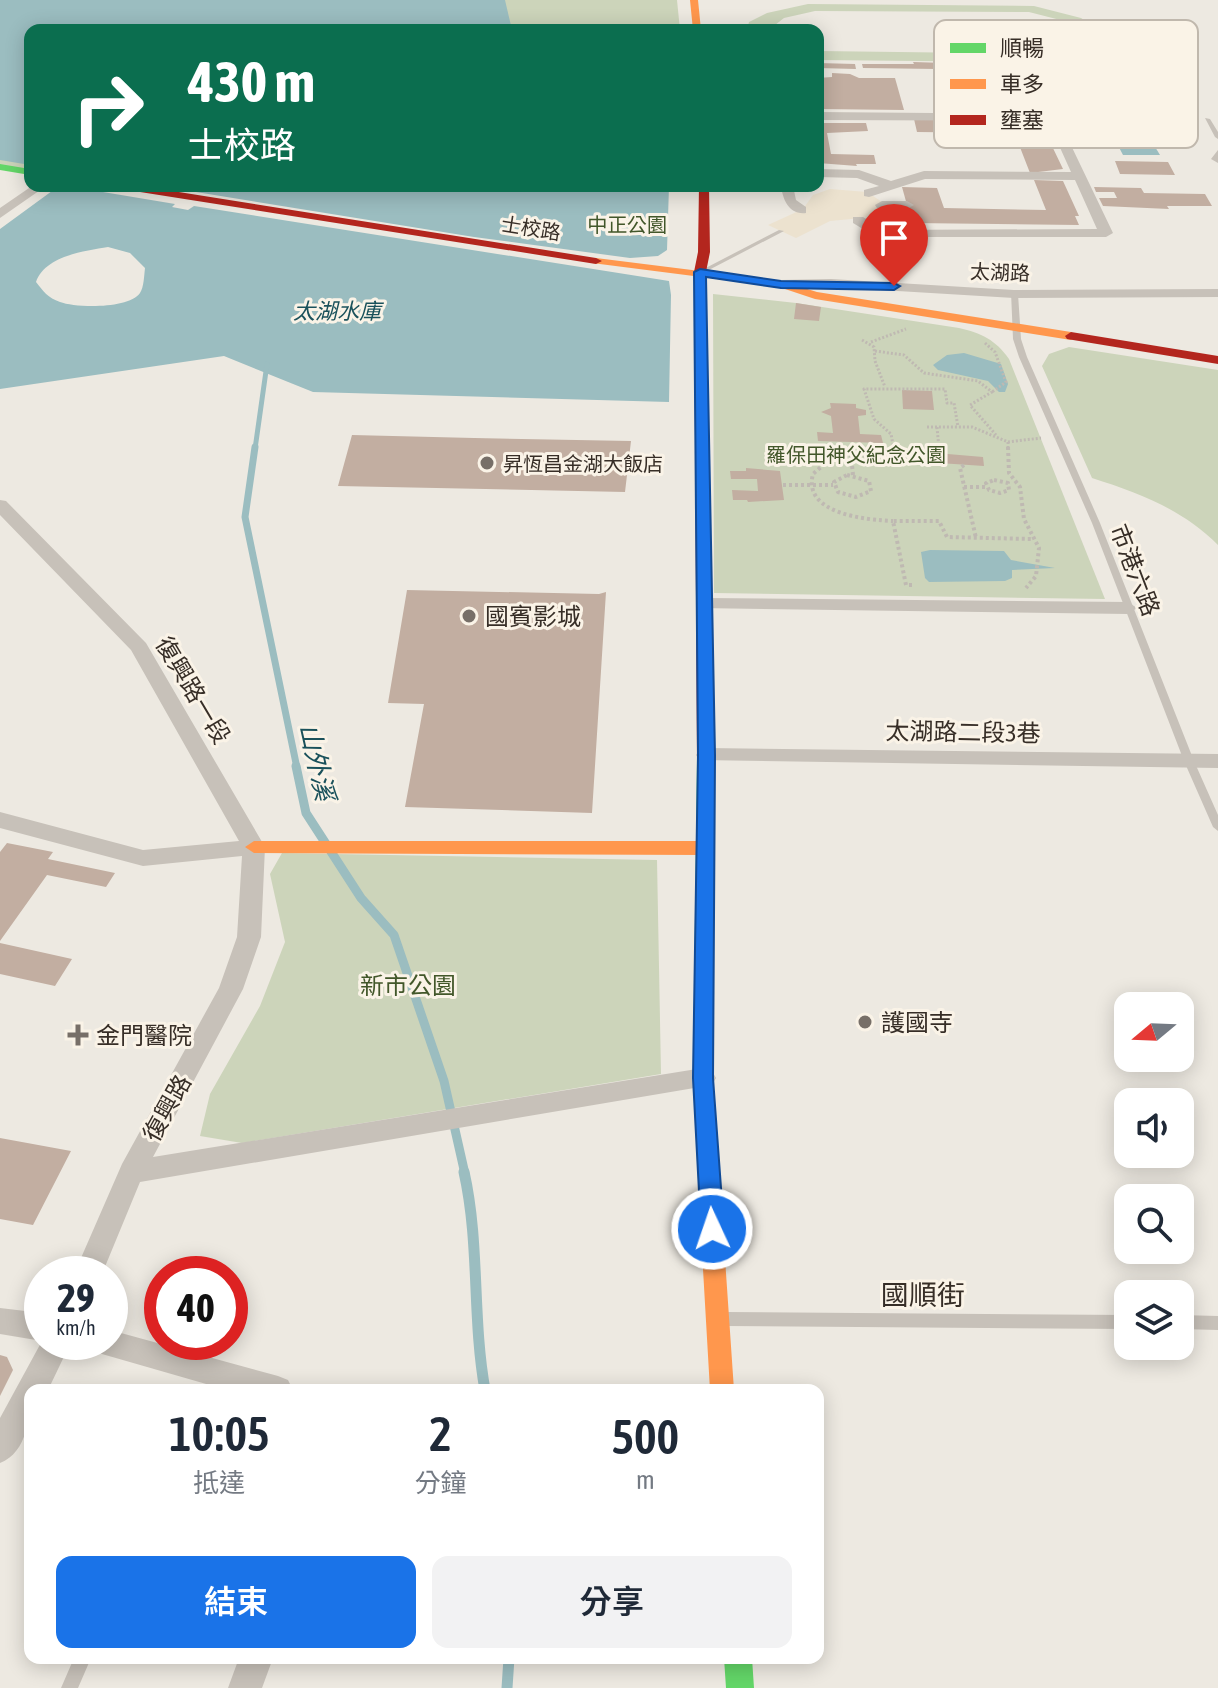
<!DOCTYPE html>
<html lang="zh-TW">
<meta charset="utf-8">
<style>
body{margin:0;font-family:"Asap Condensed","Noto Sans TC",sans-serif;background:#f2f2f3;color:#1f2937;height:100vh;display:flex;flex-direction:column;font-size:30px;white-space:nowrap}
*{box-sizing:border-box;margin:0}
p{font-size:26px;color:#747a83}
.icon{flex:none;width:44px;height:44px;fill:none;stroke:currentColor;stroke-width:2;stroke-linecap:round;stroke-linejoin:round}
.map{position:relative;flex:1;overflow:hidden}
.panel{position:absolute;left:24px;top:1384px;width:800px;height:280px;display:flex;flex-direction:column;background:#fff;border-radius:16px;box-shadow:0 4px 20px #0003}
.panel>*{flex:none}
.guide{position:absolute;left:24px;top:24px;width:800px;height:168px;border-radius:16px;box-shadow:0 4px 20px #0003;background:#0b6e4f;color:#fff;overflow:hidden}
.needle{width:52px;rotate:251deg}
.fabs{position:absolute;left:1114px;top:992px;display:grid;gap:16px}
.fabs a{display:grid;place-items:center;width:80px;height:80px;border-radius:16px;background:#fff;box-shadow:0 4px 20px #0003;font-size:40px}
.speed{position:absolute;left:24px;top:1256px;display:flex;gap:16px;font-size:40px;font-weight:700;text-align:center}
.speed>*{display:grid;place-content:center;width:104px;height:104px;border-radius:50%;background:#fff;box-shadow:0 4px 20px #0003;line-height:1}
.speed small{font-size:20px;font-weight:400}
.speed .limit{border:12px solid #d22;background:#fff;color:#111}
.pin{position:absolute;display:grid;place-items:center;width:68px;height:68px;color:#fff;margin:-82px -34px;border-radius:50% 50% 50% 0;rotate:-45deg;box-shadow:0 0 8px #0007}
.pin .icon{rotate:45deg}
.me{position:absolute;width:88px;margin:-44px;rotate:357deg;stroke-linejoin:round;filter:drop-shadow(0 0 6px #0008)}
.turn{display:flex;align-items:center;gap:28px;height:168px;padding:0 32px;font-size:36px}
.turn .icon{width:104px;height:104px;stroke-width:2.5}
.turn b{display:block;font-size:56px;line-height:68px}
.eta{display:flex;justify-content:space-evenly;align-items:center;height:136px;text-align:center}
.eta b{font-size:48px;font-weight:600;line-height:56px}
.action{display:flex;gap:16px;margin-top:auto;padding:16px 32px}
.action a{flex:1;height:92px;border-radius:16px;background:#1a73e8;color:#fff;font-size:32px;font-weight:600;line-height:92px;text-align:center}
.action a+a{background:#f2f2f3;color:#1f2937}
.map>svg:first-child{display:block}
.green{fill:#ccd4ba}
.plaza{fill:#ece2cf}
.water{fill:#9bbdc0;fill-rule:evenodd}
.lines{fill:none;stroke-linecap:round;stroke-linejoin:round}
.stream-far3{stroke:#9bbdc0;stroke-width:5}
.stream-far2{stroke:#9bbdc0;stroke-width:7}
.stream-far1{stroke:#9bbdc0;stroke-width:9}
.stream{stroke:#9bbdc0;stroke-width:11}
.building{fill:#c2aea1}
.path-far1{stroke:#bfb9b2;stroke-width:3;stroke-dasharray:2 2;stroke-linecap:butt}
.path{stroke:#bfb9b2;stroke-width:4;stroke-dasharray:3 3;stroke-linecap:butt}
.lane{fill:#c7c1b9;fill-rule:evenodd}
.street{fill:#c7c1b9;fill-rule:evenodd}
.fast{fill:#63d668;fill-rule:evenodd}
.slow{fill:#ff974d;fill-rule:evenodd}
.jam{fill:#b3261e;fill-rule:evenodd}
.route{fill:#1a73e8;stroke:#114b97;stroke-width:2}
.poi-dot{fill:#776f68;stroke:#faf3e7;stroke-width:3}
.labels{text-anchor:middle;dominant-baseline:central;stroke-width:6;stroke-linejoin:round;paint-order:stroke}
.far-park-label{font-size:20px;fill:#42572a;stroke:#faf3e7}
.far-street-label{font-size:20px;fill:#372e27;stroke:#faf3e7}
.far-poi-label{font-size:20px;fill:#372e27;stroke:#faf3e7;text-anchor:start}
.far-water-label{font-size:22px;font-style:italic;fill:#1a515b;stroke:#faf3e7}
.street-label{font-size:24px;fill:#372e27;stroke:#faf3e7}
.poi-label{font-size:24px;fill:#372e27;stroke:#faf3e7;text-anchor:start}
.park-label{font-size:24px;fill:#42572a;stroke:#faf3e7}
.water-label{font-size:26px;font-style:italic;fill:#1a515b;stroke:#faf3e7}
.near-street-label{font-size:28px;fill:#372e27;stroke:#faf3e7}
.key{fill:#faf3e7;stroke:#c0b8ad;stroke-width:2}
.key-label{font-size:22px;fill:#372e27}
</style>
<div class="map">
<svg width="1218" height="1688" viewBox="0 0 1218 1688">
<rect width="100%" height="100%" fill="#ede9e1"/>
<path class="green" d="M0 0H677L680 30H30V172L0 167Z
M808 4 1034 6 1081 18 1098 29 1104 36 1101 45 1088 54 1110 55 1114 63 818 60V51L1048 54 1064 51 1083 42 1084 35 1072 23 1029 12 815 11 784 18 775 25 774 30H747L749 22 767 13Z
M713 294 796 303 959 328C981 333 996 340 1009 359L1105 599 714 593Z
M1069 347 1218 370V545C1182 509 1139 493 1092 478L1042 366 1049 354Z
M282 853 657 860 661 1074 242 1143 200 1136 210 1094 260 1006 285 942 270 874Z"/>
<path class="plaza" d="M830 189 867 192 882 202 883 207 873 217 830 221 796 238 768 225 803 209 813 195Z"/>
<path class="water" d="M0 0H505L512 30H30V165L0 160Z
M1111 132H1146L1160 155H1123Z
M67 186 175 204 172 207 188 210 194 206 669 281 671 295 669 402 313 392 224 356 0 389V229L52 191ZM108 247 130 253 145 268C144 276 144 287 140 293 129 309 76 308 60 302 48 298 43 291 36 282 45 256 84 251 108 247Z
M159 186H669L667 250 658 256 630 258 474 237Z
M964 353 1001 364 1008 384 1005 392H999L988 381 938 370 933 365 947 355Z
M930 550 1004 551 1011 560 1055 568 1012 570V578L1005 581 929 582 925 578 921 552Z"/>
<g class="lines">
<path class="stream-far3" d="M255 449 267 364"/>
<path class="stream-far2" d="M255 447 245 517 297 768"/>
<path class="stream-far1" d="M296 766 306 813 361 898 394 935 444 1081 465 1174"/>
<path class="stream" d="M464 1172C480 1243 472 1318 485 1390
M507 1688 509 1658"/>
</g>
<path class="building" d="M913 62 1010 65 1012 70 863 68 862 64H914Z
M818 63 855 64 856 69 818 68Z
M832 73 850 74 859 78H895L904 110 818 109V78L832 77Z
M914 119 1040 121 1063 169 1030 173 1016 137 1008 133 917 132Z
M818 123H866L868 131 827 133 831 154 874 155 876 164H856L857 166 818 163Z
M1115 161 1168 162 1175 175 1120 174Z
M1034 180 1063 181 1079 216H1075L1079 225 912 223 902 187 937 188 944 208 1046 210Z
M1094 187 1141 188 1144 193 1205 194 1212 206H1167L1169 209 1103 206 1099 198H1117L1114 192H1096Z
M796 303 821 307 819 321 794 319Z
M902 390 932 391 934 410 903 409Z
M830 403 856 404V408L866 410V415L858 416 860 434 881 435 883 443 818 441 817 432 833 433 831 416 821 412 831 408Z
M352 435 474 438 631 441 625 492 338 486Z
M924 452 983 457 984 466 924 462Z
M746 468 780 471 784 500 748 502 747 500H733L732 490 758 491 757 479H731L730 471H746Z
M407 590 599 594 606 592 592 813 405 807 424 704 388 703Z
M7 843 53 852 48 859 115 873 106 887 47 875 0 941V852Z
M0 943 72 959 55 986 0 974Z
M0 1138 71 1151 33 1225 0 1219Z
M0 1355 7 1357 13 1370 0 1396Z"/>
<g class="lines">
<path class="path-far1" d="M862 340 874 347 875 361 885 387
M871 342 906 329
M985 343 995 352 1006 382 992 392
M875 351 904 355 924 373 978 381 992 392 970 405 996 435
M927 427H937
M1008 442V449
M894 449 891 434 874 419 864 389H945L947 403H954L958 427
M939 449 937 427H972L1008 442 1041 438"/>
<path class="path" d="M939 447V453
M1008 447 1009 473 1020 487 1024 519 1039 548 1036 576 1026 588
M851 455 895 456 893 447
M964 465 960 468 976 538
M847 475 869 481 871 491 856 497 838 492 834 482Z
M853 475 851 455 828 461 813 474C802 514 867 520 893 521
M994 480 1008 483 1009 490 1000 493 989 490 986 483Z
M783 485H833
M964 487H987
M912 585H906L893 521H939L947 537 1031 539"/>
<path class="lane" d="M1205 118 1210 119 1218 132V139L1215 137Z
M1218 150V163L1211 159Z
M779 230 784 231 703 273 698 272Z
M1011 292 1018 294 1021 339 1027 357 1100 523 1194 761 1218 815V831L1213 827 1184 761 1092 523 1019 357 1013 339Z
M726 1312 1128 1315V1329L726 1326 721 1324 719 1319 721 1314Z
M1180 1315 1218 1316V1330L1180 1329Z
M74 1658H91L78 1688H61Z"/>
<path class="street" d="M818 112 1056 114 1113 233 1106 237H876L853 223V217H863L884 230 1097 229 1075 180 925 179 869 197 864 196V190L879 186 857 178 818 177V169L859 170 891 181 924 171 1071 172 1048 121 818 120Z
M32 186H46L0 218V208Z
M781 186H793L796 200 806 207V213C789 215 783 200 781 186Z
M882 201H907L914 205 907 209 877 208 875 205Z
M831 279 1014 290 1218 289V297L1014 298 831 287 781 288 774 284 781 280Z
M0 500 6 501 146 643 265 847 261 937 243 989 153 1157 703 1068 712 1071 716 1078 712 1085 140 1182 102 1274H74L122 1164 219 988 237 937 242 856 143 866 0 828V812L143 850 239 841 131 650 0 515Z
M705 598 1128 602 1137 608 1128 614 698 608 696 604 698 600Z
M706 748 1218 754V768L699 760 696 755 699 750Z
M0 1308 42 1313V1341L0 1334Z
M110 1330 278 1376 288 1380 293 1390H227L95 1352 91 1342H110Z
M42 1341 71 1342 48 1390H30C30 1416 28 1452 0 1463V1418Z
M239 1658H273L262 1688H228Z"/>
<path class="fast" d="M0 164 30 169V175L0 170Z
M706 753 715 759 713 1078 721 1200 718 1207 710 1210 702 1207 699 1200 693 1078 697 759Z
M724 1658H752L754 1688H726Z"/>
<path class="slow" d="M690 0H698L701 30H693Z
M596 258 781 281 817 292 1071 332 1077 336 1071 340 815 299 779 287 592 263 590 261Z
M254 841H705L714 848 705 855 254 853 245 847Z
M710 1190 718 1193 721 1200 734 1390H710L699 1200 702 1193Z"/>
<path class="jam" d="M116 186H141L596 258 602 261 596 264 121 189Z
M699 186H709L710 252 706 272 715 759 706 765 697 759 694 272 698 252Z
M1071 332 1218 356V364L1067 339 1065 336Z"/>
</g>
<path class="route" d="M700 269 781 281 894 283 900 286 894 290 781 288 706 277 715 755 713 1078 724 1229 720 1236 712 1239 704 1236 701 1229 693 1078 698 755 694 272Z"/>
<g class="poi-dot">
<circle cx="487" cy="463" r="8"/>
<circle cx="469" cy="616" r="8"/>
<circle cx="865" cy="1022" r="8"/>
<path d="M74 1023h8v8h8v8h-8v8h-8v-8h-8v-8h8z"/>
</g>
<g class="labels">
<g class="far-park-label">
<text x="627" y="224">中正公園</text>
<text x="856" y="454">羅保田神父紀念公園</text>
</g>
<g class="far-street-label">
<text transform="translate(531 228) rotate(9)">士校路</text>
<text transform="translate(1000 272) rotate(2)">太湖路</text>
</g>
<g class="far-poi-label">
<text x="503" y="463">昇恆昌金湖大飯店</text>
</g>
<g class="far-water-label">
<text x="337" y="311">太湖水庫</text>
</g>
<g class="street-label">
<text transform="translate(1135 570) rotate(69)">市港六路</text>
<text transform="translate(193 690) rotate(59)">復興路一段</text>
<text transform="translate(963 732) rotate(1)">太湖路二段3巷</text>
<text transform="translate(167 1108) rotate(-61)">復興路</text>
</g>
<g class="poi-label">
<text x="485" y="616">國賓影城</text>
<text x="881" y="1022">護國寺</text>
<text x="96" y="1035">金門醫院</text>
</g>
<g class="park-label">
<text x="408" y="985">新市公園</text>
</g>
<g class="water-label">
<text transform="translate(317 762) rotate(77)">山外溪</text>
</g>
<g class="near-street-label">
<text x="923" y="1295">國順街</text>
</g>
</g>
<rect x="934" y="20" width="264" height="128" rx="12" class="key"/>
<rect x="950" y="43" width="36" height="10" fill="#63d668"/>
<rect x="950" y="79" width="36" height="10" fill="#ff974d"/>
<rect x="950" y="115" width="36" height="10" fill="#b3261e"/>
<g class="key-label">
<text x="1000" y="56">順暢</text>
<text x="1000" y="92">車多</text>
<text x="1000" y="128">壅塞</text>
</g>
</svg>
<div class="fabs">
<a><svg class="needle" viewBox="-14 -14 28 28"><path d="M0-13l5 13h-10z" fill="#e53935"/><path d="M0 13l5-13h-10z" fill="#747a83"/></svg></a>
<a><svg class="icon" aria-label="sound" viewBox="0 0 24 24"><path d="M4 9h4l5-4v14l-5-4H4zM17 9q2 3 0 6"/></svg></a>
<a><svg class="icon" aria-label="search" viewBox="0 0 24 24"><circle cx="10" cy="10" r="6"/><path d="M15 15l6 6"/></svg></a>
<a><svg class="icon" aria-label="layers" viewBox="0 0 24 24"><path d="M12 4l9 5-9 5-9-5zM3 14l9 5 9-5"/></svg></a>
</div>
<div class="speed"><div>29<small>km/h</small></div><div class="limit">40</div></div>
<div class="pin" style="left:894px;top:286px;background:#d93025"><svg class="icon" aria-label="arrive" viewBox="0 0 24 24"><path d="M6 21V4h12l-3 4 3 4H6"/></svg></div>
<svg class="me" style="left:712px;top:1229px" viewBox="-20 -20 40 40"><circle r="17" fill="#1a73e8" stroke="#fff" stroke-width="3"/><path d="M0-11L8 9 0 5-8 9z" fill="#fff"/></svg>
<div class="guide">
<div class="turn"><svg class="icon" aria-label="right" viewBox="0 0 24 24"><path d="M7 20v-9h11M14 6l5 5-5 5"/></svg><div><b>430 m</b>士校路</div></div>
</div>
<section class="panel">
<div class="eta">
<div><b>10:05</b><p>抵達</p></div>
<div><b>2</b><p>分鐘</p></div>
<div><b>500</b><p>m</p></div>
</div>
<div class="action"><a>結束</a><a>分享</a></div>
</section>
</div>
